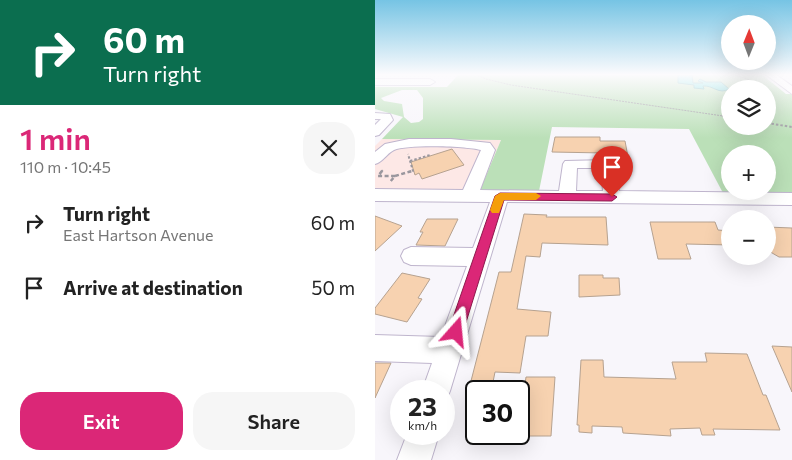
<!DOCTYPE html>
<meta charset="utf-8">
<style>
body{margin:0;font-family:Commissioner,sans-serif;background:#f6f6f6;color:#222;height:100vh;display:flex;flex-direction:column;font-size:19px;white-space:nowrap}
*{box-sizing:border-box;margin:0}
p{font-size:16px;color:#767676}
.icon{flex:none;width:28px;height:28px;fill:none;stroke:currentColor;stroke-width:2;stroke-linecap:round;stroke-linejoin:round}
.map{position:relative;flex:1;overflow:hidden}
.details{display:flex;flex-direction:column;background:#fff;width:375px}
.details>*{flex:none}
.guide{background:#0b6e4f;color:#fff;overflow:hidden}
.needle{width:32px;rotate:1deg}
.buttons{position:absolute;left:346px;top:15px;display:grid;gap:10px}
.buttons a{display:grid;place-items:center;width:55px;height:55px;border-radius:50%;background:#fff;box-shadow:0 5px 20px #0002;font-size:25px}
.speed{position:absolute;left:15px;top:380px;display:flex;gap:10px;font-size:25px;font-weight:700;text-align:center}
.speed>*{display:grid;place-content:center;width:65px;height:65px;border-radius:50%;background:#fff;box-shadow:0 5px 20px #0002;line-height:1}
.speed small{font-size:12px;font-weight:400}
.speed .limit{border:2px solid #111;border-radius:8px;background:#fff;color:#111}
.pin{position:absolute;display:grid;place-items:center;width:42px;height:42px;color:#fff;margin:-51px -21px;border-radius:50% 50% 50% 0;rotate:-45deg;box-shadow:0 0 5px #0007}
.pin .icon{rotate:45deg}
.me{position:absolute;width:55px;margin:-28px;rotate:18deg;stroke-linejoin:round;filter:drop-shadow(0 0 4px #0008)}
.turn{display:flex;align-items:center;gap:18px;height:105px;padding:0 20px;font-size:22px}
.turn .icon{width:65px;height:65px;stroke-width:2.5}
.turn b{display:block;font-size:35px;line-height:42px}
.round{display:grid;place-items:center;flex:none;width:52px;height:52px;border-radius:20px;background:#f6f6f6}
.headline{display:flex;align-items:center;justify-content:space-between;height:85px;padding:0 20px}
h1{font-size:30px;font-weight:600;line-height:38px;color:#db2777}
.action{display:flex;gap:10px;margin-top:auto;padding:10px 20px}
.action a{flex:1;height:58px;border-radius:20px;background:#db2777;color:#fff;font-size:20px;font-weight:600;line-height:58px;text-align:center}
.action a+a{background:#f6f6f6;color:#222}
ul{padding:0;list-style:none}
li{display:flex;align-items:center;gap:15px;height:65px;padding:0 20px}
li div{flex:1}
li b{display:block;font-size:19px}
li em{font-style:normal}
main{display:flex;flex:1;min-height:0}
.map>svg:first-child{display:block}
.education{fill:#fde8e6}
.green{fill:#bbe0b8;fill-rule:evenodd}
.water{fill:#6cddde;stroke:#5caaad}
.building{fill:#f7d2b0;stroke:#b6a290}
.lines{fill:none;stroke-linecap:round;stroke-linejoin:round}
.minor-casing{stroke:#bfb5cd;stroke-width:2}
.path-far2{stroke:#9a979e;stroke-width:1;stroke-dasharray:2 1;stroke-linecap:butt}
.path-far1{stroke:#9a979e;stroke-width:2;stroke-dasharray:2.5 2;stroke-linecap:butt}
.path{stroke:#9a979e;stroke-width:2.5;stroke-dasharray:4 2.5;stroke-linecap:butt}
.minor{fill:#fff;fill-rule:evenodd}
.route{fill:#db2777;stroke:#8e194d}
.slow{fill:#f59e0b}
</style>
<main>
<section class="details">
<div class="guide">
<div class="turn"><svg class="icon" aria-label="right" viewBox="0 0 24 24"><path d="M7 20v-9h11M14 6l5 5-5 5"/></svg><div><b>60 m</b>Turn right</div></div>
</div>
<div class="headline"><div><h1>1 min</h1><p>110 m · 10:45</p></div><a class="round"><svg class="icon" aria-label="close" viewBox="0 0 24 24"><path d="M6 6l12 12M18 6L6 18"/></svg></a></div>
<ul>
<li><svg class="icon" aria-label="right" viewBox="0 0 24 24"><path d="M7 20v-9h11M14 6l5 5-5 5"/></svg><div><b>Turn right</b><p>East Hartson Avenue</p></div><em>60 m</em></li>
<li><svg class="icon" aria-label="arrive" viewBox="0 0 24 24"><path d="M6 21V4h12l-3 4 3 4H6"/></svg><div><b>Arrive at destination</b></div><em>50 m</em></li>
</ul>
<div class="action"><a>Exit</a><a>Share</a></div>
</section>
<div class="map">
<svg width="417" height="460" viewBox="0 0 417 460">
<rect width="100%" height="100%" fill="#f8f6fb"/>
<path class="education" d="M7 139 126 140 105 190 0 189V146Z"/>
<path class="green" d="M84 74H386L411 94H417V193H348L314 129 177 127 164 191 105 190 126 140 7 139 28 117 0 109V87H72ZM355 89H392V126H355ZM27 90H42L48 98V119L44 122 36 123 29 117 27 104 9 101 6 98ZM355 154H392V191H355Z"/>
<path class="water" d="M303 74 317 75 318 83H328L323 81 325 79 331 82H346L354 89C344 95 338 85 328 86L329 89 319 88V85L303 83Z"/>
<path class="building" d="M180 137H225V141H250L253 157 230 156 229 153 177 152Z
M77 149 89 165 47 179 44 173 40 175 36 162Z
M149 214 172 215 171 217H231L233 245 167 243 165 257 151 256 142 309 176 312 173 336H151L145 373 120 372 118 382 96 381 124 272H136Z
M0 216 27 226 0 251Z
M52 219H83L70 246 41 245 48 232H45Z
M275 222H340L343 230 355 231V245L311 244 316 259H283Z
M392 227 417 228V257H404L392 250Z
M27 273 55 279 43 298 47 299 32 322 0 314V308Z
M204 275H228V278H244L245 295 204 297Z
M397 346 417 347V392Z
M330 353 372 354 388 395H391L405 430 338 429 340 435H327L325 428 295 429 296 436 248 433 247 427 217 426V433L204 432V425H202L206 360H228L229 377 301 379 297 362H332Z
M0 363H16L0 398Z
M151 377H180L176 436H143Z"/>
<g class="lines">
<defs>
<path id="minor" d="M390 74H400L417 86V94Z
M0 79H55L60 82 55 85H0Z
M381 84 391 89H377L378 85Z
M0 113 15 114 18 120 4 135 0 136V125L6 119H0Z
M34 139H76L115 143 120 150 105 190 184 191 188 164 190 161 233 160 238 161 240 164 244 191 417 193V205L132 202 75 391 71 401 69 402V391H47L57 363 0 361V335L66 337 92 266 36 265 29 262 26 256 29 250 36 247 98 248 115 202 0 201V189L88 190 106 150C91 146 33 144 19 150 11 154 8 162 0 164V152L10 144ZM202 168H226L228 191H201Z
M32 434H64L56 460H22Z"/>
</defs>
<use href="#minor" class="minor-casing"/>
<path class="path-far2" d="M100 74 111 79 136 85 355 117
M358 74 375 80"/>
<path class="path-far1" d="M347 116 355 117
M392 123 417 127
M35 161 55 155
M6 172 9 169
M33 172 38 171 33 154"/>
<path class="path" d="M7 171 3 176H20L15 182
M20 176 37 171"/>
<use href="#minor" class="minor"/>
</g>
<linearGradient id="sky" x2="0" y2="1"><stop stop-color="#76c4e4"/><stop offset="0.54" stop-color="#fcfbfd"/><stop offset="1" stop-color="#fcfbfd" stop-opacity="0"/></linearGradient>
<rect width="417" height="138" fill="url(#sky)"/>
<path class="route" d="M125 193 237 194 242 197 237 201 129 200 88 332 86 337 81 340 75 337 73 332 120 196Z"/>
<path class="slow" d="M125 193H161L166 196 161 200H129L124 213H117L115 210 120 196Z"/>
</svg>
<div class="buttons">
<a><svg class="needle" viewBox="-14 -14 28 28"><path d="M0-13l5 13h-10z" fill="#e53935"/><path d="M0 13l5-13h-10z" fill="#767676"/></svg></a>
<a><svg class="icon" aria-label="layers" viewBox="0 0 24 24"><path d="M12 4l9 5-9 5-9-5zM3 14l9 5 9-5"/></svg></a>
<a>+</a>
<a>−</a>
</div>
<div class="speed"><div>23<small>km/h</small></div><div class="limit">30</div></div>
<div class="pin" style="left:237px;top:197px;background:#d93025"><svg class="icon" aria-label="arrive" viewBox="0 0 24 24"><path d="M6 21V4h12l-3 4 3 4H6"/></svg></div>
<svg class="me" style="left:81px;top:332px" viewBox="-20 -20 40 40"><path d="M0-17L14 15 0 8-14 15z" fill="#db2777" stroke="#fff" stroke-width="4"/></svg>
</div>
</main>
